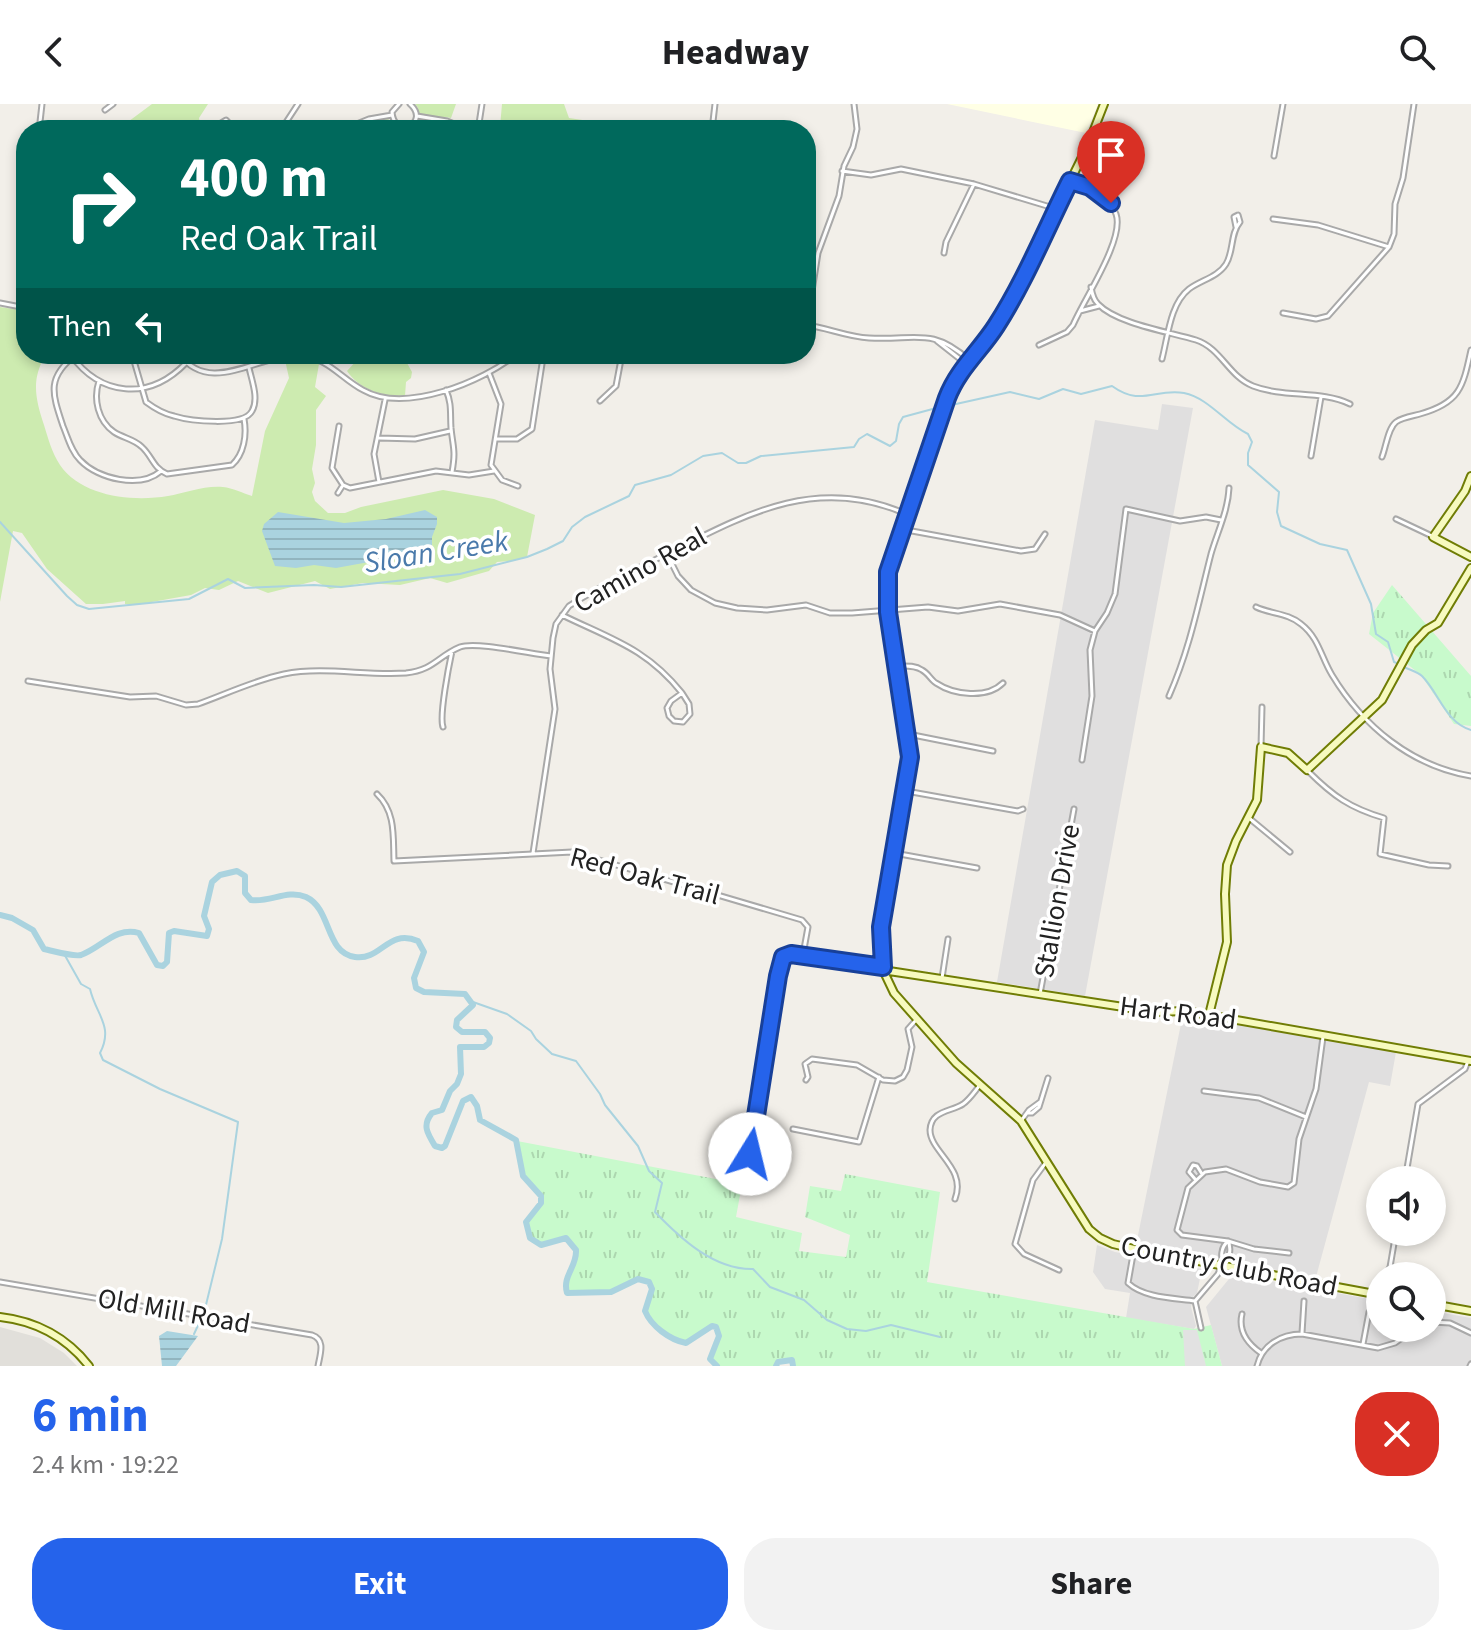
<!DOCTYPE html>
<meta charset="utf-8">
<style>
body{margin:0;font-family:"Source Sans 3",sans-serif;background:#f2f2f2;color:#202124;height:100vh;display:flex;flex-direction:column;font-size:30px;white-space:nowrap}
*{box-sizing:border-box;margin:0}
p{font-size:26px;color:#757577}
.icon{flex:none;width:44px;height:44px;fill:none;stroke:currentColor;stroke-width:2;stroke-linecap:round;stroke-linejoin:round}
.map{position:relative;height:1262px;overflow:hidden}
.sheet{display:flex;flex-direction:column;background:#fff;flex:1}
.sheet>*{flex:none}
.hud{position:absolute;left:16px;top:16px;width:800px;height:244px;border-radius:32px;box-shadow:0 4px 12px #0003;background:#00695c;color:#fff;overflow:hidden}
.controls{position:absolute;left:1366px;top:1062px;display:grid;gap:16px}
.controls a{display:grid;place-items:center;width:80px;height:80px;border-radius:50%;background:#fff;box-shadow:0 4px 12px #0003;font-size:40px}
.pin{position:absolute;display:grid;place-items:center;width:68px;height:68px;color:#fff;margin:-82px -34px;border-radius:50% 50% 50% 0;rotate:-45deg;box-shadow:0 0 8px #0007}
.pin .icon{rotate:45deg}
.me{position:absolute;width:88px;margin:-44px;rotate:9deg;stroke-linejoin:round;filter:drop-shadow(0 0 6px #0008)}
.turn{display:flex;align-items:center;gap:28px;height:168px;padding:0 32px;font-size:36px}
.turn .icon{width:104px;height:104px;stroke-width:2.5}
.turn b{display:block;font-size:56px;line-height:68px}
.then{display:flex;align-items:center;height:76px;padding:0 32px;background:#0003;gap:16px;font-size:30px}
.round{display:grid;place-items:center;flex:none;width:84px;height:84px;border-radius:32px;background:#f2f2f2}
.head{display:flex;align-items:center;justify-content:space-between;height:136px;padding:0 32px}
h1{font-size:48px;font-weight:700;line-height:60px;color:#2563eb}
.cta{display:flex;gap:16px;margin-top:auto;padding:16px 32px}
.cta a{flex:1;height:92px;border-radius:32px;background:#2563eb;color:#fff;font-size:32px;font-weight:700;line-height:92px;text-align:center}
.cta a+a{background:#f2f2f2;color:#202124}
header{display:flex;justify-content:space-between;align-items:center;height:104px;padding:0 32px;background:#fff;font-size:36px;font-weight:700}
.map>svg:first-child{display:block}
.residential{fill:#e0dfdf}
.education{fill:#ffffe5}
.airport{fill:#e1dfda}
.grass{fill:#cdebb0}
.park{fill:url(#park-tufts)}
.parking{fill:#e2e2e2}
.water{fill:url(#water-rules)}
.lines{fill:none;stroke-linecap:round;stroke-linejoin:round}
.stream{stroke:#aad3df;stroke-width:2}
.river{stroke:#aad3df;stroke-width:6}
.street-casing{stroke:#a9a9a9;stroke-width:7}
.secondary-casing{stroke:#707d05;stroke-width:10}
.street{stroke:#fff;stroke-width:3}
.secondary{stroke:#f7fabf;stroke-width:6}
.route-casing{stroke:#184099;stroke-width:20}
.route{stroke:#2563eb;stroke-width:14}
.labels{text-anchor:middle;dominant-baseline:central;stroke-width:7;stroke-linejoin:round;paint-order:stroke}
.street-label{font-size:28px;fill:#222;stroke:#fff}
.water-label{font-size:30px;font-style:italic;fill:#4a7aab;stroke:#fff}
</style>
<header><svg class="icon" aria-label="back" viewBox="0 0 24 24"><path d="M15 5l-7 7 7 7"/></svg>Headway<svg class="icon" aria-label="search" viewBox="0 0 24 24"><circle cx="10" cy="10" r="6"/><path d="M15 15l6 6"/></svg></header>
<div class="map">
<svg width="1471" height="1262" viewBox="0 0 1471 1262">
<defs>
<pattern id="park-tufts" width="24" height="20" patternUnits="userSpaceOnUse" patternTransform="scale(2)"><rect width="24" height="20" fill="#c8facc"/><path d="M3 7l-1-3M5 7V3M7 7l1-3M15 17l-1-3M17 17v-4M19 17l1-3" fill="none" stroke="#acd6af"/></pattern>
<pattern id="water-rules" width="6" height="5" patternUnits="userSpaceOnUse" patternTransform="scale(2)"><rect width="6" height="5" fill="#aad3df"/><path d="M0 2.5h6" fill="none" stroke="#92b5bf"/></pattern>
</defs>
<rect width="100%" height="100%" fill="#f2efe9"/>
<path class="residential" d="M1162 300 1193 304 1085 892 997 878 1095 316 1158 326Z
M1183 910 1396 948 1390 982 1369 978 1316 1173 1136 1141Z
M1097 1141 1115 1148 1202 1165 1197 1189 1193 1193 1191 1203 1196 1222 1194 1225 1126 1214 1130 1189 1105 1185 1093 1168Z
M1233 1170 1380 1197V1224H1432V1207L1471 1214V1262H1222L1206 1203Z"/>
<path class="education" d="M947 0H1098L1086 29Z"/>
<path class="airport" d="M0 1223 40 1234 64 1249 77 1262H0Z"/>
<path class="grass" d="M152 0H208L199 14 201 26H117Z
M415 0H456L451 14 445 13 443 26H347L387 14 399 24H408L417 16 418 4Z
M502 0H564L569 14 596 18 595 26H503L500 23Z
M0 203 26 207V250H46C31 275 35 294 44 321 48 334 52 349 60 361 82 393 133 398 168 392 184 389 206 381 223 383 233 384 242 389 252 392L265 327 289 274 285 256 299 255 319 260 315 283 326 292 316 306V341L312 365 315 379 312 388 315 397 328 409H345L361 403 443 386 494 395 535 411 527 453 511 457 497 458 489 467 447 479 430 474 400 481 363 479 330 485 315 477 268 489 238 477 219 486 205 484 191 491 135 501 125 500V497L103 500H86L47 465 22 429 13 427 0 498Z
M353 250H402L412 268 411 274 406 278 405 292C383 293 360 286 347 267L357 256Z"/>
<path class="park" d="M1392 481 1471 572V622L1454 620 1421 571 1369 530 1373 509Z
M517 1037 742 1080 736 1113 802 1129 799 1147 846 1153 850 1131 805 1113 810 1082 841 1087 845 1070 940 1088 927 1178 1194 1225 1211 1221 1222 1262H793L792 1256 778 1258 775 1262H718L711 1255 720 1232 716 1222 711 1221 686 1238C671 1235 652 1221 646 1207L653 1185 650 1177 638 1175 616 1186 567 1189C563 1172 578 1163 577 1146L566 1134 538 1140 529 1131 528 1114 542 1099C541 1084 528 1083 523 1071 519 1060 522 1047 517 1037Z"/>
<path class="parking" d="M1183 1226H1197L1206 1262H1185Z"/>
<path class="water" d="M425 406 437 413V420L432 433V448L428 451 391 454 336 464 314 461 296 464 275 462 262 427 264 420 278 408 344 419 386 415Z
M167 1227 198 1232 176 1262H162L159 1232Z"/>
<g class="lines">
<path class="stream" d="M947 302 1010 288 1039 295 1063 285 1081 290 1112 282C1141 303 1155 284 1184 289 1209 294 1226 320 1248 330L1252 338 1248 349V361L1279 388 1277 408 1281 422 1320 440 1347 446 1371 500 1376 530 1388 538 1394 558 1399 560
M0 418 67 492 77 501 89 505 189 495 228 475 245 484 314 481 341 483 460 470 527 453 547 445 563 437 572 423 585 413 629 392 635 381 671 371 703 352 722 349 738 359H746L761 352 854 343 859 335 867 330 890 342 896 337 899 320 903 313 940 303
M1404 563C1410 566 1418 568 1422 572 1439 589 1446 619 1471 626
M63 848 81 880 90 885C96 911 114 922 100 949L103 956 160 985 238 1018 222 1135 204 1209
M473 898 507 910 531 927 536 935 552 950 576 957 600 990 605 1001 638 1042 649 1067 662 1079 655 1108C680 1134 714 1166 753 1165L770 1183 804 1196 827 1216 847 1225 866 1227 891 1221 940 1233
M194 1230 201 1215"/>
<path class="river" d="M0 811 12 814 33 826 44 845C53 847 74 853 81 851 101 844 116 822 139 829L157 861 163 862 167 858 169 829 174 827 207 832 209 825 204 812 212 778 220 771 237 767 245 772V789L251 796C270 799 287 785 306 793 332 805 325 849 355 853 381 857 388 824 418 837L424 848 414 874 416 884 424 888 465 890 473 901 457 916 456 923 462 928H485L490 934 489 939 484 943H460L461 970 457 980 450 987 442 1006 432 1009C422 1021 427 1029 435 1042L442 1044 445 1042 463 997 471 993 477 1002 480 1016 516 1036 523 1072 541 1092V1099L526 1118 530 1134 541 1141 566 1134 576 1146C577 1163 562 1172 567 1189L611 1188 638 1175 649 1178 652 1185 645 1207C651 1222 670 1236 686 1239L712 1222 716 1223 719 1232 710 1255 717 1262
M776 1262 778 1258 792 1256 793 1262"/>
<defs>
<path id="street" d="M399 0 392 8C394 36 431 19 410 0
M105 6 113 0
M417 12 447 17 469 26
M40 18 42 0
M221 26V19L226 16 228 18 229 26
M281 26 298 0
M342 26 369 15 392 11
M478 26 482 0
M712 26 715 0
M1274 52 1283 0
M842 67 871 71 901 65 974 80 1057 105
M1070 77 1090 83 1074 71
M1273 115 1318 121 1389 143
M944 149 946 138 974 80
M1091 183C1092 189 1093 195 1098 200 1117 220 1170 228 1196 236 1221 244 1229 273 1253 282 1284 294 1321 286 1350 300
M0 199 26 204
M1080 207 1099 202
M1283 209 1316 215 1328 212 1389 143 1394 130 1395 100 1403 74 1414 0
M807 221C828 224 848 233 869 234 914 237 931 222 969 256
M806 225 818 149 839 92 844 62 853 43 857 25 854 0
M937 237 965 259
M1039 241 1067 228 1073 221C1084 195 1125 135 1116 110 1111 97 1101 90 1090 83
M70 250C101 293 149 297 186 259
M77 250C46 273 52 289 63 322 68 334 71 347 80 356 98 375 140 385 161 367
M132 250 146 298C154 304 165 310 174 312 190 317 244 323 252 307 259 295 252 277 249 264
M179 250C211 293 259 249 299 252 328 253 340 274 363 286 405 310 482 278 517 250
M745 250 763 253 784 250
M1162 255C1168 232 1170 200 1189 185 1201 176 1218 173 1226 160 1234 147 1230 130 1240 118L1238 111 1234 113 1236 123
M489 269 501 300 491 361 502 376 518 382
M99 277C93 295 98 317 114 328 123 334 134 335 142 343 152 352 153 364 167 370L232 361C244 350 247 331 244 315
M446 286C452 300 450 309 451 324 453 344 456 346 452 368
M600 297 616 282 622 250
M339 322 332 364 343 381 350 384 436 367 469 371 494 367
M379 334 415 335 450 327
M496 335H517L532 325 542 260 539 250
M1311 352 1321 293
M1382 353C1386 343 1388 324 1396 318 1403 313 1413 312 1420 310 1460 299 1463 283 1471 246
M379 378 374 350 385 296
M338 389 343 381
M1396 415 1432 432
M901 425 1021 447 1035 445 1045 430
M667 450 678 472 691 486 715 499 737 504 767 506 806 501 830 509H852L928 503 958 507 1000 500 1060 511 1095 527
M1256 503C1271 510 1288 509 1301 520 1319 534 1321 553 1332 571 1363 622 1411 662 1471 672
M562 511C611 535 646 544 682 589
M897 562C905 562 915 561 922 566 928 569 931 576 936 579 954 591 987 595 1003 579
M28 577 130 593 156 592 186 601 198 600C226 590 255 576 284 570 324 562 366 572 406 569 434 566 438 552 460 543 476 537 531 550 551 552
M682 589 689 600 690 610 683 618 674 617 669 612 667 604 671 597Z
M1169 592C1190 544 1198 501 1211 450 1217 429 1228 407 1229 384
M443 623C439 612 449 561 452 547
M908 630 993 647
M1261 643 1262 603
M1082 656 1092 592 1090 546 1095 527 1107 509 1115 490 1126 405 1180 417 1206 413 1221 416
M1308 667C1333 692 1350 704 1384 714L1380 750 1429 761 1448 762
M906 687 1018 707 1023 705
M377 690C396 708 393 733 394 757L572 748 802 816 808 823 804 845 807 851 881 862
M1249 714 1290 748
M533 749 555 605 550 565 553 534 556 520 569 502C600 482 634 466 667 450 746 410 816 371 904 409
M894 749 977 764
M942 874 948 835
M1040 890 1074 705
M806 976 808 973 805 960 812 955 857 961 883 976 895 977 903 973 907 966 912 943 908 925 916 916
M1204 987 1259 994 1306 1013
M1028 1009H1032L1039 1003 1048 974
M1021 1017 1029 1006 1040 998
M793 1025 859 1038 879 973
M753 1052 750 1046 760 997 780 861 788 850 806 851
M1047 1057 1033 1076 1015 1140 1024 1150 1059 1166
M1195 1075 1189 1068 1193 1061 1197 1062 1202 1070
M1405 1076 1418 1000 1465 965 1468 957
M955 1095C967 1064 930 1048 930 1026 931 1006 951 1008 963 1000 970 995 975 987 980 981
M1228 1137C1232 1145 1229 1155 1224 1162 1220 1153 1221 1143 1228 1137Z
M1134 1145 1128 1179C1144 1194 1174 1194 1195 1197
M1289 1149 1254 1145 1228 1137 1182 1131 1177 1126 1188 1084 1205 1068 1226 1065 1260 1078 1288 1083 1294 1079 1299 1035 1316 985 1323 933
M1390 1163 1391 1172
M1385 1172 1390 1163 1396 1128
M0 1178 312 1231C326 1236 320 1250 318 1262
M1242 1210C1238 1227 1248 1240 1261 1249
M1432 1218 1450 1219 1471 1229
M1201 1224 1195 1197 1218 1170 1222 1161
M1302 1229 1304 1197
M1363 1240 1369 1208
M1257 1262C1262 1241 1281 1230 1302 1230L1378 1244 1395 1239 1416 1224
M1470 1262 1471 1260"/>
<path id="secondary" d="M1104 0 1088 41 1009 201 950 285 890 460 886 480 888 508 910 653 881 823 880 850 884 868 894 889 956 959 1021 1017 1089 1125 1100 1134 1113 1140 1134 1145 1380 1191
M1471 372 1465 387 1433 433 1471 453
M884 868 889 867 1156 908 1185 907 1471 957
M1209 911 1227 838 1225 790 1227 761 1236 737 1257 696 1261 643 1288 649 1307 666 1382 596 1412 541 1426 526 1438 519 1471 464
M1432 1200 1471 1207
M0 1213C36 1217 67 1234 89 1262"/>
</defs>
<use href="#street" class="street-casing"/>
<use href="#secondary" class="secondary-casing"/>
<use href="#street" class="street"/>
<use href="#secondary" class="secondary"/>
</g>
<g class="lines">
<defs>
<path id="route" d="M750 1050 778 872 783 853 791 850 883 863 881 823 910 653 888 508V468L947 294C958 265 980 247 996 222 1025 177 1046 125 1070 77L1090 83 1111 99"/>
</defs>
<use href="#route" class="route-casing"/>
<use href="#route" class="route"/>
</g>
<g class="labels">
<g class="street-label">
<text transform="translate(640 466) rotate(-29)">Camino Real</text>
<text transform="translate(645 772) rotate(15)">Red Oak Trail</text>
<text transform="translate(1057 797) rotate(-80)">Stallion Drive</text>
<text transform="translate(1178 909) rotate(7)">Hart Road</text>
<text transform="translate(1229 1162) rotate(11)">Country Club Road</text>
<text transform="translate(174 1207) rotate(10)">Old Mill Road</text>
</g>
<g class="water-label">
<text transform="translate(436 448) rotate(-9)">Sloan Creek</text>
</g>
</g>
</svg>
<div class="controls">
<a><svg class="icon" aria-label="sound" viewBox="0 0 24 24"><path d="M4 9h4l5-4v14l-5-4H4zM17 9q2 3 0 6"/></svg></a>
<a><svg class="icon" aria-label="search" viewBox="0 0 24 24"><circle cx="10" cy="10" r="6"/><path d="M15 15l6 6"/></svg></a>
</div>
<div class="pin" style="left:1111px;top:99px;background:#d93025"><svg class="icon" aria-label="arrive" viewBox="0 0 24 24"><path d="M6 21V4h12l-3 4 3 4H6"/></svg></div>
<svg class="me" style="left:750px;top:1050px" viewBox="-20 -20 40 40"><circle r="19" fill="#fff"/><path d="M0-13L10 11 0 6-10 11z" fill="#2563eb"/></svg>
<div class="hud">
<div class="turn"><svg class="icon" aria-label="right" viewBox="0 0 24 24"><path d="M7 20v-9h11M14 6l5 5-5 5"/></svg><div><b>400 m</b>Red Oak Trail</div></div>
<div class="then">Then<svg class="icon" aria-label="left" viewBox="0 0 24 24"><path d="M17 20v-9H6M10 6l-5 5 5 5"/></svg></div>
</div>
</div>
<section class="sheet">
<div class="head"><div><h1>6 min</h1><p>2.4 km · 19:22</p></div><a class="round" style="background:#d93025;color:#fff"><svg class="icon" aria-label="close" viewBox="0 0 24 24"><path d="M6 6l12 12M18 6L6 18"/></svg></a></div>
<div class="cta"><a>Exit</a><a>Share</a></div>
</section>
